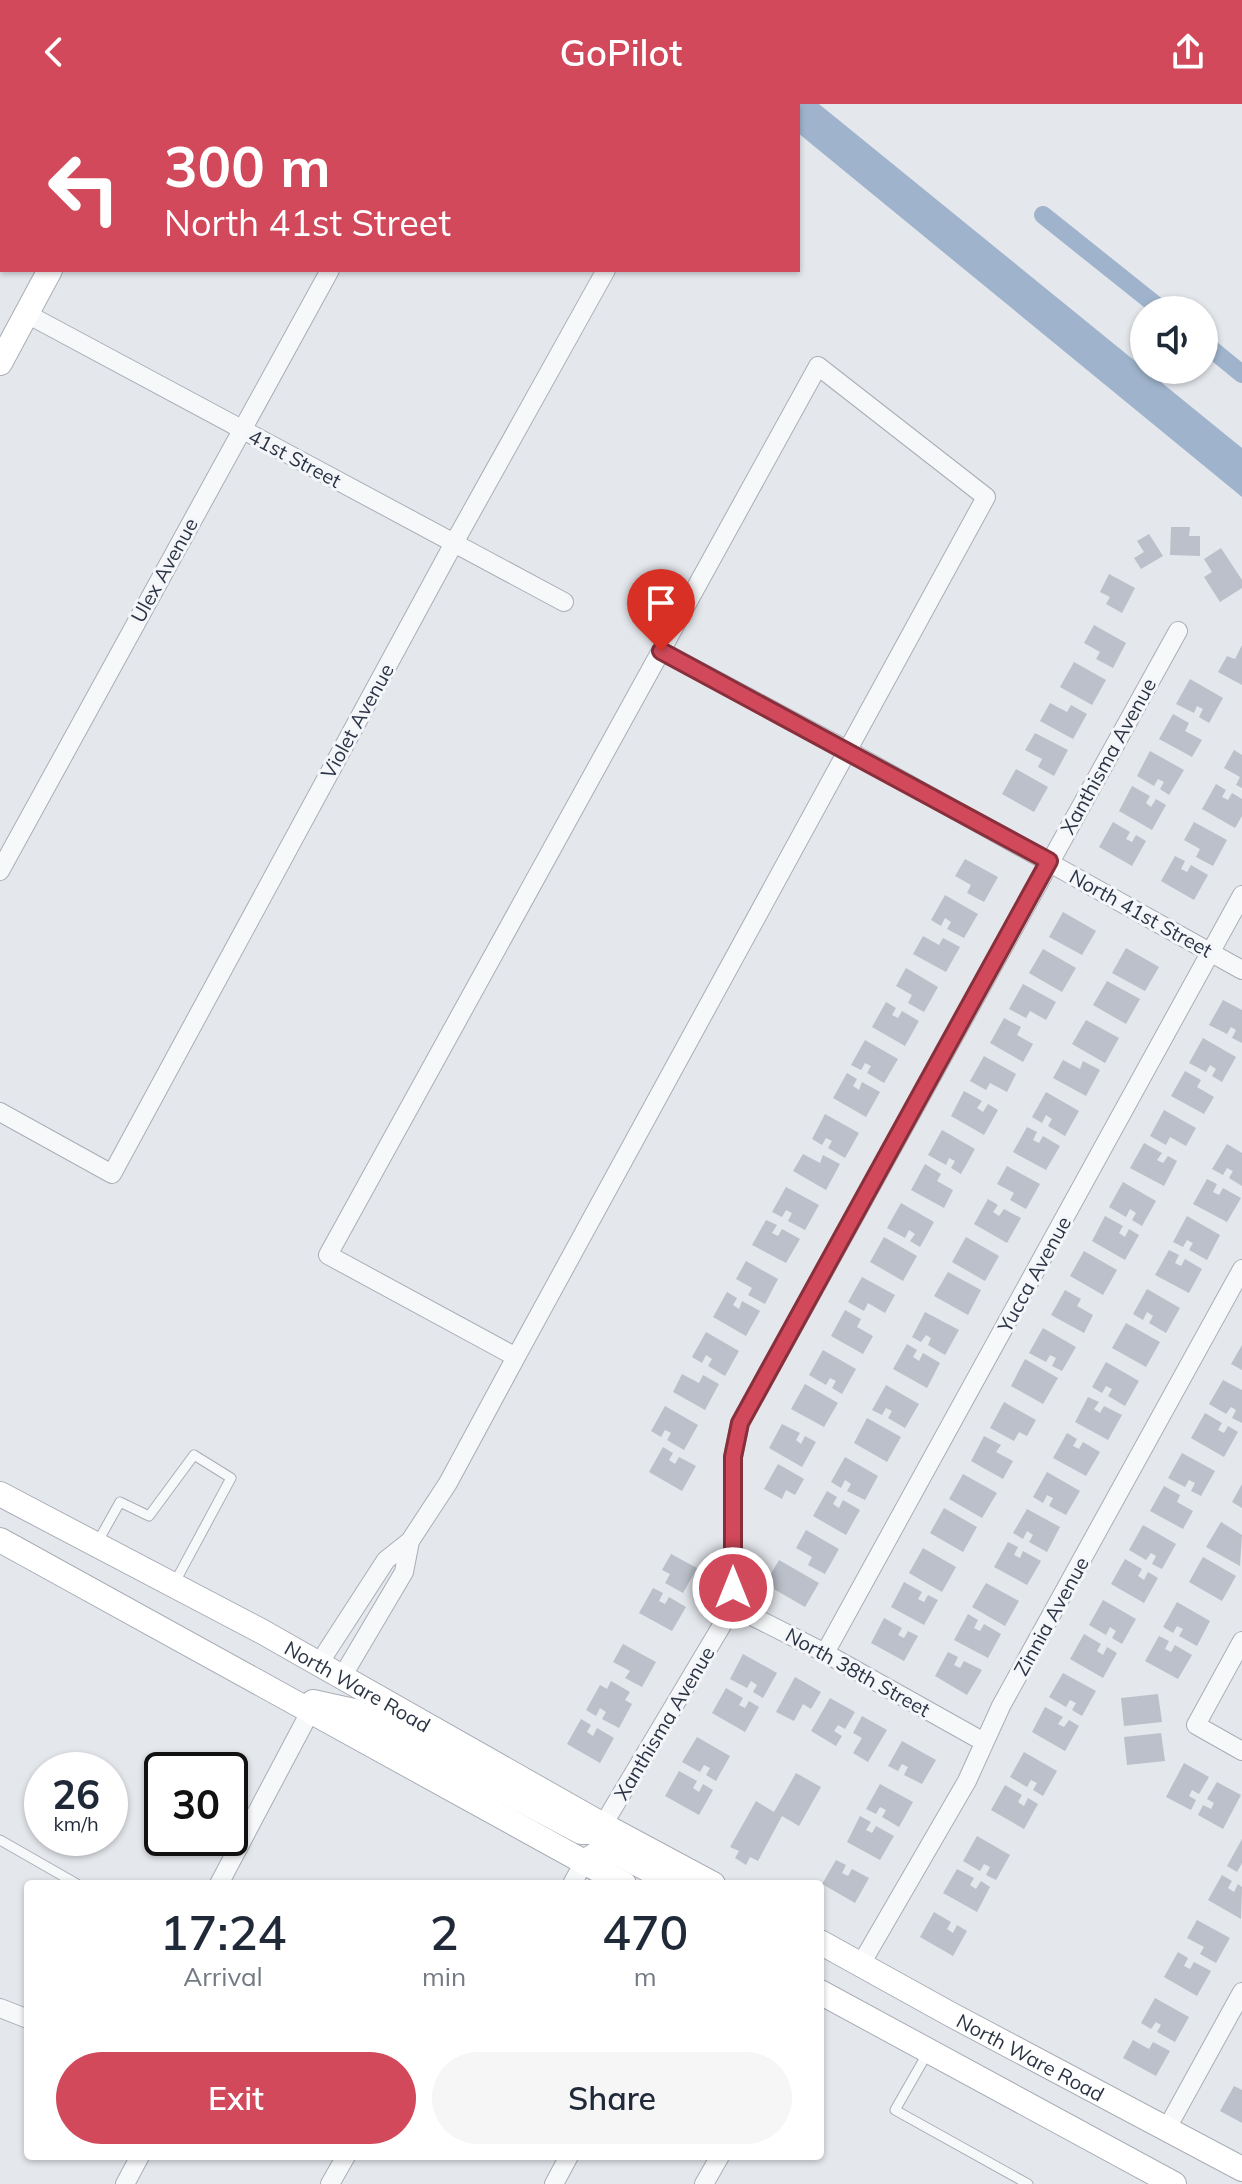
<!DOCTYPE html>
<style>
body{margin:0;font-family:Mulish,sans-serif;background:#f6f6f7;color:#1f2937;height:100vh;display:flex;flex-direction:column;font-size:30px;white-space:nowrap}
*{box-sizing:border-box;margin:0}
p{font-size:26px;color:#747a83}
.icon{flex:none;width:44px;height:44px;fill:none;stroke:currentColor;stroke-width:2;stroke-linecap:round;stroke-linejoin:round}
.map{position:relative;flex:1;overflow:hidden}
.sheet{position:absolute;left:24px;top:1776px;width:800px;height:280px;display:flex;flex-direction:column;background:#fff;border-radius:8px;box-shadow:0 2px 6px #0004}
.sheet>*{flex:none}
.guide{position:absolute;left:0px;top:0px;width:800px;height:168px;box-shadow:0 2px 6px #0004;background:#d1495b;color:#fff;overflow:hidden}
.fabs{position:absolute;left:1130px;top:192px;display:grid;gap:16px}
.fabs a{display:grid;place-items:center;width:88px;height:88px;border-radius:50%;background:#fff;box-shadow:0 2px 6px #0004;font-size:40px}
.speed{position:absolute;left:24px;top:1648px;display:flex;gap:16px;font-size:40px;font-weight:700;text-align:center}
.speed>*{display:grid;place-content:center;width:104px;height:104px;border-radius:50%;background:#fff;box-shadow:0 2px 6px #0004;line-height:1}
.speed small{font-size:20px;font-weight:400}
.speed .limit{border:4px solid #111;border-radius:12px;background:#fff;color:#111}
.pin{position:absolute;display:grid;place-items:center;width:68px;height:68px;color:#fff;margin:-82px -34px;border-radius:50% 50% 50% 0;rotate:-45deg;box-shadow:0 0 8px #0007}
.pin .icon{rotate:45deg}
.me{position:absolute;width:88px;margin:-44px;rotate:0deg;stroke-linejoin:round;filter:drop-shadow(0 0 6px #0008)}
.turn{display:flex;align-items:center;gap:28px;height:168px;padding:0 32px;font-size:36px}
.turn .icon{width:104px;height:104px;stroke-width:2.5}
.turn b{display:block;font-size:56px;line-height:68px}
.eta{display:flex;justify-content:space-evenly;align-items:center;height:136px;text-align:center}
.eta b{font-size:48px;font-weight:600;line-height:56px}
.action{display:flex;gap:16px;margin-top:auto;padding:16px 32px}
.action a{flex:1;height:92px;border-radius:48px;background:#d1495b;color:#fff;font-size:32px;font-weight:600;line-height:92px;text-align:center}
.action a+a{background:#f6f6f7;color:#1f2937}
header{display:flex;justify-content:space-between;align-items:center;height:104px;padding:0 32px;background:#d1495b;color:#fff;font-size:36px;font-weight:600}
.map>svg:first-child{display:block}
.water{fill:#9fb4cc}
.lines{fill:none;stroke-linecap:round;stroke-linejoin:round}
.canal{stroke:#9fb4cc;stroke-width:18}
.building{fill:#bbc0ca}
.service-casing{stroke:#a9aeb7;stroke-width:11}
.minor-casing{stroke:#a9aeb7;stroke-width:20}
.secondary-casing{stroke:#a9aeb7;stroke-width:26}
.service{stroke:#f7f8fa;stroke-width:9}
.minor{stroke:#f7f8fa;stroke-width:18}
.secondary{stroke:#fff;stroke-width:24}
.route-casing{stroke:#882f3b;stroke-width:20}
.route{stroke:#d1495b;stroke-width:14}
.labels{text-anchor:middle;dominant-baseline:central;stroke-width:6;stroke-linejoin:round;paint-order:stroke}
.street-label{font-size:20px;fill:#2b3445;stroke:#f4f6f9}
</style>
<header><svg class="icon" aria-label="back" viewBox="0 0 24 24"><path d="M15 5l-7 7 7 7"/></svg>GoPilot<svg class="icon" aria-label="share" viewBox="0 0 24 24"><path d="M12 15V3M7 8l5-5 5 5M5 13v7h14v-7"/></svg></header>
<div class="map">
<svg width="1242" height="2080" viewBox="0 0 1242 2080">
<rect width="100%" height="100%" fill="#e4e7ec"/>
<path class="water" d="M762 0H819L1242 344V393L798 29V2Z"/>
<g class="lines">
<path class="canal" d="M1043 111 1162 206
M1204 239 1242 270"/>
</g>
<path class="building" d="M1171 423H1190L1189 432H1200V452L1170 451Z
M1149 430 1163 452 1141 465 1134 454 1144 448 1137 437Z
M1221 444 1242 476V484L1220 498 1204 473 1212 468 1204 455Z
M1109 470 1135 484 1122 509 1106 500 1110 493 1100 488Z
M1094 521 1126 539 1113 564 1096 555 1100 548 1084 539Z
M1242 541V581L1218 568 1227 552 1235 555Z
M1074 558 1106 576 1092 601 1060 583Z
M1190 575 1223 594 1209 619 1199 613 1203 605 1197 602 1194 609 1176 600Z
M1050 599 1067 608 1071 601 1087 610 1073 635 1040 617Z
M1173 610 1189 619 1185 627 1202 636 1192 653 1159 635Z
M1035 629 1068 646 1054 672 1038 663 1042 655 1025 646Z
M1234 646 1242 651V684L1236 681 1240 673 1224 664Z
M1150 647 1184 666 1169 691 1160 685 1164 678 1158 675 1154 682 1137 672Z
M1016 665 1048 683 1034 708 1002 690Z
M1216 680 1226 686 1222 693 1228 696 1232 689 1242 695V712L1235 724 1202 705Z
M1132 682 1150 692 1146 699 1151 703 1156 695 1166 701 1152 726 1119 707Z
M1113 718 1130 728 1126 735 1132 738 1136 731 1146 737 1132 762 1099 743Z
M1194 718 1227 736 1213 762 1196 753 1200 745 1184 736Z
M1175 752 1185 757 1181 765 1187 768 1191 761 1208 771 1194 796 1161 777Z
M965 755 998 773 984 798 967 789 971 781 955 772Z
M945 791 978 810 964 834 947 825 951 818 945 814 941 822 931 816Z
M1063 808 1096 827 1082 851 1049 833Z
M923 832 939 841 943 834 960 843 946 868 913 850Z
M1126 844 1159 863 1145 887 1112 869Z
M1043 845 1076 864 1062 888 1029 869Z
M906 864 938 883 924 908 908 899 912 891 896 882Z
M1107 877 1140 895 1126 920 1093 901Z
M1023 880 1056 898 1046 916 1030 907 1026 914 1009 905Z
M1223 896 1242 906V939L1232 934 1236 926 1231 923 1227 930 1209 921Z
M886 898 896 904 892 911 898 914 902 907 919 917 905 942 872 923Z
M1004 914 1021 923 1017 931 1033 940 1023 958 990 939Z
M1086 916 1119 934 1105 959 1072 940Z
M1203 934 1236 953 1222 978 1212 972 1216 965 1210 961 1206 968 1189 959Z
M865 936 898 955 884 979 867 969 871 962 865 959 861 966 851 961Z
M984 952 1016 970 1007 988 990 979 986 986 970 977Z
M1063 956 1080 965 1083 957 1100 966 1086 992 1053 974Z
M1185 967 1201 976 1197 983 1214 993 1204 1010 1171 992Z
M847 969 857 975 853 982 859 986 862 978 880 988 866 1013 833 994Z
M964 987 982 997 977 1004 983 1008 988 1000 998 1006 984 1031 951 1012Z
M1046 988 1079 1007 1065 1032 1048 1022 1052 1015 1046 1011 1042 1019 1032 1013Z
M1164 1006 1196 1024 1186 1042 1170 1033 1166 1041 1150 1032Z
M825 1010 859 1029 845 1054 828 1044 832 1037 826 1034 822 1041 812 1035Z
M1027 1023 1037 1028 1033 1036 1039 1039 1043 1032 1060 1042 1046 1066 1013 1048Z
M942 1026 975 1045 961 1070 951 1064 955 1057 949 1054 946 1061 928 1051Z
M1144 1039 1162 1049 1157 1056 1163 1059 1168 1052 1177 1057 1164 1082 1130 1064Z
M1227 1040 1242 1049V1082L1229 1074 1233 1067 1227 1064 1223 1071 1212 1065Z
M803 1050 820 1059 823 1051 840 1060 826 1086 793 1067Z
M925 1060 941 1070 937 1077 953 1086 944 1104 911 1086Z
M1007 1062 1040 1080 1026 1105 1010 1096 1014 1089 997 1080Z
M1207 1075 1217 1080 1213 1088 1219 1091 1223 1084 1241 1094 1227 1118 1193 1100Z
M1123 1078 1156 1097 1142 1122 1132 1116 1136 1109 1130 1105 1126 1113 1109 1103Z
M786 1083 819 1101 805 1126 788 1117 792 1109 786 1106 782 1113 772 1108Z
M988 1095 998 1101 993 1108 999 1112 1004 1105 1021 1114 1007 1139 974 1120Z
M901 1099 934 1118 920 1143 910 1137 915 1130 909 1126 905 1134 887 1124Z
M1105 1112 1123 1122 1119 1129 1125 1133 1129 1125 1139 1131 1125 1156 1092 1137Z
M1187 1112 1220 1131 1207 1156 1189 1146 1193 1139 1187 1136 1183 1143 1173 1138Z
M766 1116 777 1121 772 1129 778 1132 782 1125 800 1135 786 1159 752 1141Z
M884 1133 917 1152 903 1177 870 1158Z
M966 1133 999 1152 985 1177 952 1158Z
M1169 1146 1179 1151 1175 1159 1181 1162 1185 1155 1202 1165 1189 1189 1155 1171Z
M1084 1147 1117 1166 1103 1191 1070 1172Z
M746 1157 778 1175 765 1200 748 1191 752 1184 736 1175Z
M948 1168 981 1186 968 1211 934 1192Z
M862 1173 895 1191 885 1209 868 1199 864 1207 848 1198Z
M1147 1185 1180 1204 1166 1229 1149 1219 1153 1212 1147 1208 1143 1216 1133 1210Z
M1065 1186 1081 1195 1077 1202 1093 1211 1084 1229 1051 1211Z
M727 1188 737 1194 733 1201 739 1205 742 1197 760 1207 746 1232 713 1213Z
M845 1206 861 1215 857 1223 873 1232 863 1250 831 1232Z
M925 1208 959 1226 945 1251 928 1241 931 1234 926 1231 921 1238 912 1233Z
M1126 1219 1160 1238 1146 1263 1112 1244Z
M1043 1224 1076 1243 1062 1267 1052 1262 1056 1254 1050 1251 1046 1258 1029 1249Z
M706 1228 739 1247 725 1272 708 1262 712 1255 706 1251 702 1259 692 1253Z
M907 1240 917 1246 913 1253 919 1257 923 1249 940 1259 927 1284 893 1265Z
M1242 1241V1266L1231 1260Z
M823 1246 856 1265 842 1290 832 1284 836 1277 830 1274 826 1281 809 1271Z
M1025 1255 1058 1274 1043 1300 1011 1282Z
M1106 1258 1139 1277 1125 1302 1108 1292 1112 1285 1106 1282 1102 1289 1092 1283Z
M682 1270 699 1279 703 1271 719 1280 705 1306 673 1288Z
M1223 1276 1242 1286V1319L1232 1314 1236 1306 1231 1303 1226 1310 1209 1300Z
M805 1280 838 1299 824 1323 791 1305Z
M886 1281 919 1300 905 1324 888 1314 892 1307 886 1304 882 1311 872 1306Z
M1088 1293 1099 1298 1094 1305 1100 1309 1104 1302 1122 1311 1108 1336 1075 1318Z
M1004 1298 1036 1316 1027 1332 1019 1328 1014 1337 990 1324Z
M665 1302 698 1321 684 1346 667 1336 671 1329 665 1326 661 1333 651 1327Z
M1205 1309 1222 1319 1218 1326 1224 1329 1228 1322 1238 1328 1224 1353 1191 1334Z
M867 1314 901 1333 887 1358 854 1339Z
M782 1320 800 1329 796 1336 801 1340 805 1332 816 1338 802 1363 769 1344Z
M1067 1329 1077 1335 1073 1342 1079 1345 1083 1338 1100 1348 1086 1372 1053 1354Z
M984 1332 1001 1341 996 1348 1013 1357 1003 1375 971 1357Z
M663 1343 673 1349 669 1356 675 1360 679 1353 696 1362 682 1387 649 1368Z
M1182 1349 1215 1367 1201 1392 1191 1387 1195 1379 1189 1376 1185 1383 1168 1374Z
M845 1353 878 1372 865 1396 847 1387 851 1380 845 1376 841 1384 831 1378Z
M778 1360 804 1375 795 1391 786 1386 782 1395 764 1385Z
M1047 1368 1080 1387 1066 1411 1049 1402 1053 1394 1047 1391 1043 1399 1033 1393Z
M963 1370 997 1389 982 1414 949 1395Z
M1242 1380V1404L1232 1398Z
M1164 1382 1180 1391 1177 1398 1193 1407 1183 1425 1150 1407Z
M827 1387 837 1393 833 1400 839 1404 843 1396 860 1406 846 1431 813 1412Z
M944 1404 977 1423 963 1448 930 1429Z
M1027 1405 1060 1423 1047 1448 1029 1438 1033 1431 1027 1427 1023 1435 1013 1429Z
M1221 1418 1242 1431 1240 1462 1206 1443Z
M1143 1421 1176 1440 1162 1465 1152 1460 1156 1452 1151 1449 1146 1456 1129 1446Z
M806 1426 839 1445 825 1470 808 1461 812 1453 796 1444Z
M1008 1438 1018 1443 1014 1451 1020 1454 1023 1447 1041 1457 1027 1481 994 1463Z
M923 1444 956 1463 942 1488 909 1469Z
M671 1450 697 1464 683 1489 665 1479 670 1470 662 1466Z
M1203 1453 1236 1472 1222 1497 1189 1478Z
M1125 1455 1142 1465 1138 1472 1144 1476 1148 1468 1158 1474 1144 1499 1111 1480Z
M779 1456 819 1479 805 1503 765 1480Z
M904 1478 922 1488 918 1495 924 1498 928 1491 938 1496 924 1521 891 1503Z
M986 1479 1019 1497 1005 1522 972 1503Z
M653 1484 663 1489 659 1497 665 1500 669 1493 686 1503 672 1527 639 1509Z
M1103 1496 1136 1515 1122 1540 1112 1534 1116 1527 1110 1523 1106 1531 1089 1521Z
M1177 1498 1210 1517 1197 1542 1179 1532 1183 1525 1177 1522 1173 1529 1163 1523Z
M968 1510 978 1516 974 1524 980 1527 984 1520 1001 1530 988 1554 954 1536Z
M884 1514 902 1524 898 1531 904 1534 908 1527 918 1532 904 1557 871 1539Z
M1084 1530 1101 1540 1097 1547 1103 1551 1107 1543 1117 1549 1103 1574 1070 1555Z
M1159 1532 1169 1537 1165 1545 1171 1548 1175 1541 1192 1551 1178 1575 1145 1557Z
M623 1540 656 1558 642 1583 625 1574 630 1567 613 1558Z
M948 1548 958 1553 954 1561 960 1564 964 1557 982 1566 967 1591 935 1572Z
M743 1550 777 1569 763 1594 753 1588 757 1581 751 1577 747 1584 730 1575Z
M1063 1569 1096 1587 1082 1612 1072 1606 1076 1599 1070 1596 1066 1603 1049 1593Z
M795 1573 821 1588 811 1605 803 1600 794 1617 776 1608Z
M611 1577 630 1588 625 1596 632 1600 619 1624 602 1615 606 1608 600 1604 596 1612 586 1606 600 1581 607 1585Z
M726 1584 743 1594 739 1601 745 1604 749 1597 759 1603 745 1628 712 1609Z
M1158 1590 1162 1618 1124 1622 1121 1594Z
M830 1594 855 1608 845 1625 838 1621 834 1627 842 1632 836 1642 811 1627Z
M1045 1603 1063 1613 1058 1620 1064 1623 1069 1616 1079 1622 1065 1647 1032 1628Z
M862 1612 887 1626 868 1658 853 1649 862 1634 853 1629Z
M581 1615 591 1621 587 1628 593 1632 597 1624 614 1634 600 1659 567 1640Z
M1161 1629 1165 1657 1127 1661 1124 1633Z
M697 1633 730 1652 716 1677 706 1671 710 1664 704 1661 700 1668 682 1658Z
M902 1637 936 1656 922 1680 904 1671 908 1663 902 1660 898 1667 888 1662Z
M1024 1648 1057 1667 1043 1692 1033 1686 1037 1679 1031 1676 1027 1683 1010 1673Z
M1184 1659 1209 1673 1199 1690 1192 1686 1189 1692 1196 1696 1191 1706 1166 1693Z
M679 1667 697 1677 693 1684 699 1688 703 1680 713 1686 699 1711 665 1692Z
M796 1669 821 1683 799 1722 782 1712 758 1757 750 1753 746 1761 735 1754 739 1747 730 1743 756 1697 774 1708Z
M1217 1678 1241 1691 1223 1725 1198 1711 1203 1701 1211 1705 1214 1699 1207 1695Z
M880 1680 913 1698 899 1723 882 1713 886 1706 880 1703 876 1710 866 1705Z
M1005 1681 1022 1691 1018 1698 1024 1702 1028 1694 1038 1700 1024 1725 991 1706Z
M860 1712 871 1718 866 1726 872 1729 876 1722 894 1732 880 1756 847 1738Z
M977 1732 1010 1751 996 1776 986 1771 990 1763 984 1760 980 1767 963 1757Z
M1242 1735V1759L1237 1768 1227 1762Z
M836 1756 846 1761 842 1769 848 1772 852 1765 869 1774 855 1799 822 1780Z
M957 1765 974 1774 970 1781 976 1785 981 1777 990 1783 977 1808 943 1789Z
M1222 1771 1232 1777 1228 1784 1234 1788 1238 1780 1242 1783 1241 1815 1208 1796Z
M934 1808 951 1818 947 1825 953 1829 957 1821 967 1827 953 1852 920 1833Z
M1197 1816 1230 1834 1216 1859 1200 1850 1204 1843 1187 1834Z
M1178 1848 1188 1854 1184 1862 1190 1865 1194 1858 1211 1867 1197 1892 1164 1873Z
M1155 1894 1189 1913 1175 1938 1157 1928 1161 1921 1156 1918 1151 1925 1141 1919Z
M1133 1936 1149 1945 1153 1938 1170 1947 1156 1972 1123 1954Z
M1234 1982 1242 1986V2019L1220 2007Z"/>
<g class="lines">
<defs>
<path id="service" d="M97 1439 120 1398 149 1412 194 1351 231 1374 175 1478
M0 1736 77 1780
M927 1950 895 2006 1028 2080"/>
<path id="minor" d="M419 0 420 2
M27 210 564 498
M661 547 847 646 1242 866
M0 767 330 166
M0 1008 112 1070 454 439 606 166
M730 1501 825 1549 984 1638
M1242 1537 1196 1621 1242 1647
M825 1549 1242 791
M318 1561 386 1456 410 1437 448 1379 516 1253 986 393 818 262 328 1151 516 1253
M342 1573 404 1468 410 1437
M603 1721 725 1516 733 1484V1353L740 1319 1178 527
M219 1780 311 1606
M572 1780 584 1758
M861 1860 967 1677 1001 1602 1242 1165
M0 1904 28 1915
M1166 2026 1242 1888
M125 2080 140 2052
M330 2080 346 2052
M554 2080 569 2052
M704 2080 720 2052"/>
<g id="secondary">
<path d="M139 2 141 0"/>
<path d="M0 259 50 166"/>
<path id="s1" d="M0 1390 261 1527 603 1721 713 1780"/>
<path d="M0 1436 624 1780"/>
<path d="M313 1598 354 1607 581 1728H596L603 1721"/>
<path d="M584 1758 600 1748 611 1746 676 1780"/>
<path id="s2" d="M820 1838 950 1910 1242 2065"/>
<path d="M820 1888 1174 2080"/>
</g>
</defs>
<use href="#service" class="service-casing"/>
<use href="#minor" class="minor-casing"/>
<use href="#secondary" class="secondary-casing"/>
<use href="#service" class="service"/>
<use href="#minor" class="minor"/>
<use href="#secondary" class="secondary"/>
</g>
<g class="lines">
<defs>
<path id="route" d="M661 547 1049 757 740 1319 733 1353V1484"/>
</defs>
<use href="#route" class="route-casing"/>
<use href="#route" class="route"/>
</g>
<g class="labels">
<g class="street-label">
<text transform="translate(295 354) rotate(28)">41st Street</text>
<text transform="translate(164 466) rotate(-61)">Ulex Avenue</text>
<text transform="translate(357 617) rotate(-61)">Violet Avenue</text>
<text transform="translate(1108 652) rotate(-61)">Xanthisma Avenue</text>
<text transform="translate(1141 809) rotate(29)">North 41st Street</text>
<text transform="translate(1034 1170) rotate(-61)">Yucca Avenue</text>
<text transform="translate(1051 1512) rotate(-61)">Zinnia Avenue</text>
<text transform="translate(858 1568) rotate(29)">North 38th Street</text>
<text stroke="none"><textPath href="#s1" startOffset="406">North Ware Road</textPath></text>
<text transform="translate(664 1619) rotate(-59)">Xanthisma Avenue</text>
<text stroke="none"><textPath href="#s2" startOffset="240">North Ware Road</textPath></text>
</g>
</g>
</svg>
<div class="fabs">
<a><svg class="icon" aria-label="sound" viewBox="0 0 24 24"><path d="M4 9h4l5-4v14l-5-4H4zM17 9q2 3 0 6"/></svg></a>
</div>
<div class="speed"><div>26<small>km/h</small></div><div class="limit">30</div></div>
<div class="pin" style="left:661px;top:547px;background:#d93025"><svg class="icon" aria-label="arrive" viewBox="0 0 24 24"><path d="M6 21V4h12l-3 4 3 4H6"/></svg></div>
<svg class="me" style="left:733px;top:1484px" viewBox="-20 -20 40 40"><circle r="17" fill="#d1495b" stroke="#fff" stroke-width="3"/><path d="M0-11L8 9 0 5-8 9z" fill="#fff"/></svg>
<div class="guide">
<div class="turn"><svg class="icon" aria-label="left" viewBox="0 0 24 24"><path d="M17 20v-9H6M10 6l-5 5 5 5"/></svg><div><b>300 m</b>North 41st Street</div></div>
</div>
<section class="sheet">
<div class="eta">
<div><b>17:24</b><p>Arrival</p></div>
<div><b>2</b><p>min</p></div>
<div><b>470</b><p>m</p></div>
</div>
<div class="action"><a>Exit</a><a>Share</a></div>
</section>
</div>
